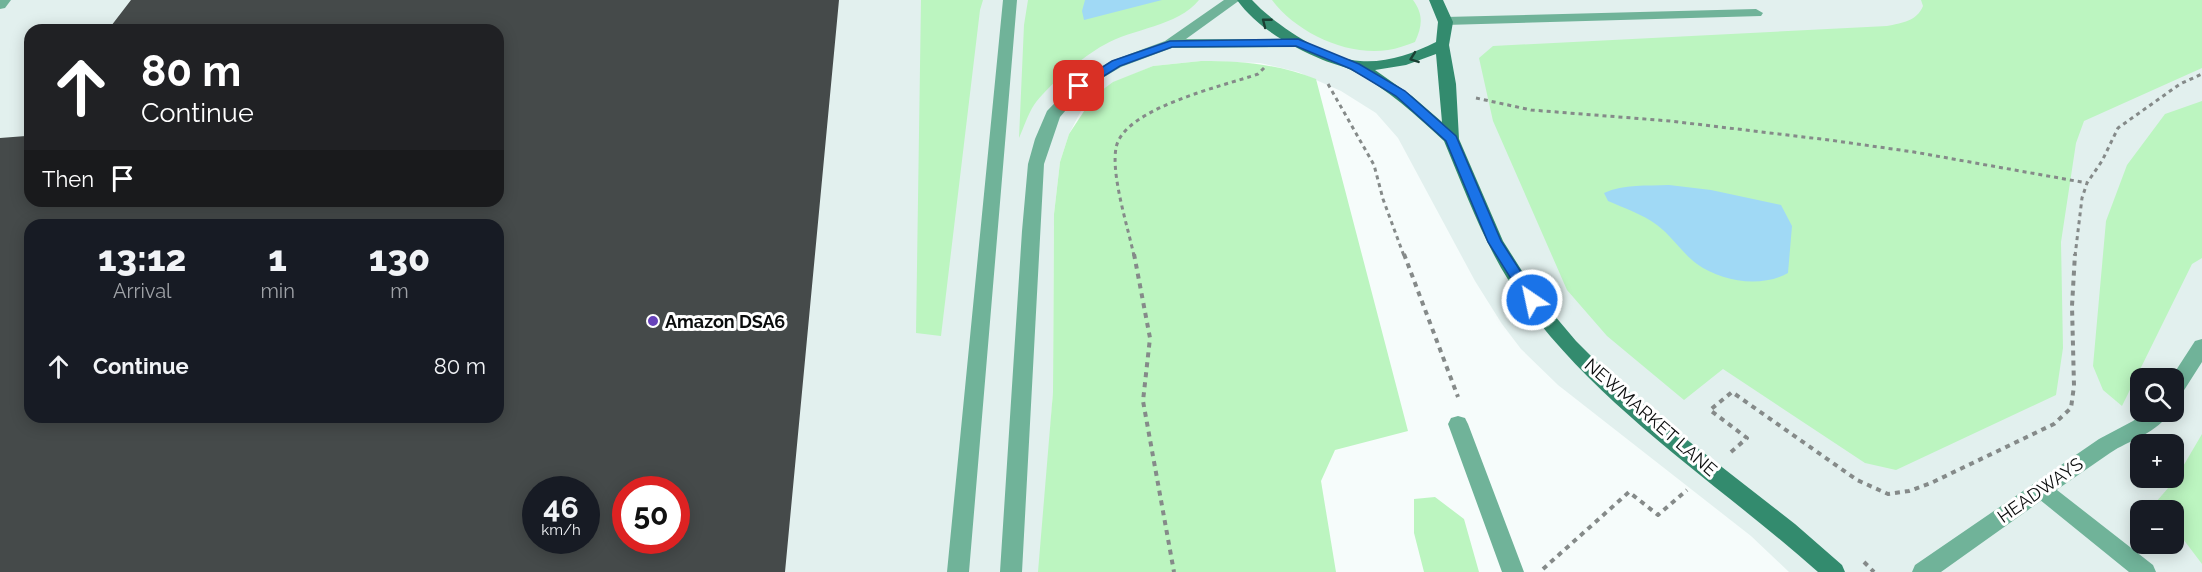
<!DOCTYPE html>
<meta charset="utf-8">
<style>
body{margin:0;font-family:Raleway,sans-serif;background:#242831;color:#f1f3f6;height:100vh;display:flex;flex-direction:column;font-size:22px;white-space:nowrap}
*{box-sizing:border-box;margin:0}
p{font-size:20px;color:#9ea1a6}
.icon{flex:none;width:33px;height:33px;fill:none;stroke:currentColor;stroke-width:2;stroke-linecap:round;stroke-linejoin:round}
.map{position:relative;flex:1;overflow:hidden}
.sheet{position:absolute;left:24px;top:219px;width:480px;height:204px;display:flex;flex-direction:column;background:#171b24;border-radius:18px;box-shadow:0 3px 15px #0003}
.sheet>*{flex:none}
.guide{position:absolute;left:24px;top:24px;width:480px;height:183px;border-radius:18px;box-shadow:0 3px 15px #0003;background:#202124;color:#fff;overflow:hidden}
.fabs{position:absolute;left:2130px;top:368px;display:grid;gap:12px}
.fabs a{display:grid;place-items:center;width:54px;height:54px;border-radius:12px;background:#171b24;box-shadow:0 3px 15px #0003;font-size:30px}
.speed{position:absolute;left:522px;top:476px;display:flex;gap:12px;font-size:30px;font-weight:700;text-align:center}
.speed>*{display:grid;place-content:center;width:78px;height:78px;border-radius:50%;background:#171b24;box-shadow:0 3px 15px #0003;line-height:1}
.speed small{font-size:15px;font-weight:400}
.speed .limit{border:9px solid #d22;background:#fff;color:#111}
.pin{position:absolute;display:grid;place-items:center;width:51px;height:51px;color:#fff;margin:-26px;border-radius:12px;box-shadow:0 3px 9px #0006}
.me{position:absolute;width:66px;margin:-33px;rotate:326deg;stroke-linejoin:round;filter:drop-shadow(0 0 4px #0008)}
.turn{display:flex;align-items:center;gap:21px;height:126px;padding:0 18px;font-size:27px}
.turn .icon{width:78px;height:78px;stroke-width:2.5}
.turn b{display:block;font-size:42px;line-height:51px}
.then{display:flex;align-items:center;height:57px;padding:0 18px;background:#0003;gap:12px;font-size:22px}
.eta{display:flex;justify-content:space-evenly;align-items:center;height:102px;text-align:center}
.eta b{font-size:36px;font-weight:800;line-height:42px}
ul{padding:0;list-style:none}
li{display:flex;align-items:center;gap:18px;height:90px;padding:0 18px}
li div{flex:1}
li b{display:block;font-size:22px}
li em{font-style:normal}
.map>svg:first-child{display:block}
.built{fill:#e2f0ee;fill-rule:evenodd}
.green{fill:#bcf5c0}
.water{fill:#a0d9f5}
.building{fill:#454a4a;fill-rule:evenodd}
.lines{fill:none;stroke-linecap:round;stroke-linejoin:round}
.path-far1{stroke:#858a89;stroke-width:3;stroke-dasharray:4 4;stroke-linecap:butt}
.path{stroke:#858a89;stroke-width:4;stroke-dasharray:5 5;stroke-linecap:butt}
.lane{fill:#70b399;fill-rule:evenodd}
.street{fill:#70b399;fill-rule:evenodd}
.secondary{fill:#338b6e;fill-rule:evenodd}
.oneway{stroke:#1a3f33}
.route{fill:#1a73e8;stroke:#114b97;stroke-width:1.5}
.poi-dot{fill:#6742ba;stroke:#fff;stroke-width:2}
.labels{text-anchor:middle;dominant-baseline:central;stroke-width:6;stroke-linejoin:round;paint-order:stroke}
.poi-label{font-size:18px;font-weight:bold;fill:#0a0c0c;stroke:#fff;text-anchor:start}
.street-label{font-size:18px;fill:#0a0c0c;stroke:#fff}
</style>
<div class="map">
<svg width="2202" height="572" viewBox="0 0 2202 572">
<rect width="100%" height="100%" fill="#f6fcfb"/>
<path class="built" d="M0 0H2202V572H1789L1751 536 1558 385 1521 349 1502 324 1475 281 1398 138 1376 113 1341 91 1298 72 1260 63 1201 61 1153 66 1113 83 1094 96 1081 111 1069 134 1060 162 1054 214 1053 392 1041 572H0ZM30 30H498V201H30ZM30 225H498V417H30ZM2140 378H2174V411H2140ZM2140 444H2174V477H2140ZM536 489H586V540H536ZM626 489H676V540H626ZM2140 510H2174V543H2140Z"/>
<path class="green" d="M921 0H983L980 10 941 336 916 333Z
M1028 0H1199C1177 27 1133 28 1104 45 1085 55 1046 87 1034 105 1028 114 1024 127 1019 138L1024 25Z
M1272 0H1413C1424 15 1422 26 1415 42 1406 45 1397 49 1388 50 1346 56 1297 33 1272 0Z
M1921 0H2202V68L2084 121 2076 143 2061 242 2063 348 2056 395 1896 470 1865 463 1723 369 1684 400 1607 336 1567 290 1493 121 1479 58 1493 46 1887 26C1902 23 1917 21 1923 6Z
M1201 61C1242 61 1278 64 1316 79L1408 431 1335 450 1321 481 1336 572H1038L1053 392 1054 214 1060 162 1069 134 1094 96 1113 82 1153 66Z
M2202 101V258L2192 264 2122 406 2103 390 2093 366 2106 221 2127 165 2165 114Z
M2202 434V564L2174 527V510H2162L2156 502 2175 480Z
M1435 497 1464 519 1479 572H1424L1414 533V499Z"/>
<path class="water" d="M1085 0H1162L1084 20 1082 11Z
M1669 185 1711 190 1781 205 1792 226 1788 273C1761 288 1722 282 1697 264 1682 253 1672 236 1657 225 1642 214 1624 208 1608 201L1604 193C1624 184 1647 186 1669 185Z"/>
<path class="building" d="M131 0H839L785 572H0V138L26 136 30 131V201H498V30H108ZM30 225H498V417H30ZM536 489H586V540H536ZM626 489H676V540H626Z"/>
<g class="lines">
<path class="path-far1" d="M1328 84 1374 165 1383 199 1404 256
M1476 98 1531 110 1670 121 1829 140 1914 152 2087 183
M1134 256C1128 227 1111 176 1116 148 1123 108 1224 86 1258 74L1265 67
M2075 256 2082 198 2087 183 2102 161 2118 128 2180 84 2202 74"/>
<path class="path" d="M1134 254 1150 338 1143 401 1174 572
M1404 254 1458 397
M1731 452 1747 438 1710 410 1732 392 1857 480 1888 494 1909 491 1931 483 2054 424 2071 408 2074 386 2072 306 2075 254
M1864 562 1874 572
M1543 569 1629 492 1658 515 1687 490"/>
<path class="lane" d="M0 0H11L5 8 0 9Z
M1224 0H1240L1186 39H1297L1304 43 1297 47 1172 48 1121 67 1084 89 1060 117 1044 164 1022 572H1000L1022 231 1028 164 1035 139 1047 111 1074 83 1111 61 1165 41Z
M1756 9 1763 13 1761 16 1445 25 1438 21 1445 17Z
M2041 480 2048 483 2153 565 2156 572H2129L2034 495 2031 489 2034 483Z"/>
<path class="street" d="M1003 0H1017L969 572H947Z
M2202 339V362L2181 395 2174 398V378H2171L2195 341Z
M2146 411H2170C2159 433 2129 440 2110 453 2053 492 1997 532 1941 572H1912L1915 565 2099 439 2133 421Z
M1458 416 1465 418 1468 424 1524 572H1502L1448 424 1451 418Z"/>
<path class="secondary" d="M1237 0H1252C1274 24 1326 59 1360 61 1387 63 1412 54 1436 42L1438 22 1429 0H1443L1453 22 1449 45 1456 84 1459 139 1503 241 1538 296 1576 341 1613 378 1668 425 1795 524 1842 565 1845 572H1818C1720 485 1606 413 1527 307 1489 258 1468 198 1444 141 1416 115 1388 89 1353 71 1344 66 1333 64 1323 60 1291 46 1258 29 1237 0ZM1436 54 1442 122 1412 96 1375 70 1406 65Z"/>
</g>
<defs><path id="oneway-chevron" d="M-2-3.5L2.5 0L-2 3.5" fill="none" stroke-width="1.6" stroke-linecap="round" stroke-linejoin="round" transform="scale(1.5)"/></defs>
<g class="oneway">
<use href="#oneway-chevron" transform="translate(1266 22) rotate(-142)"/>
<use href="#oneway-chevron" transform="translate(1414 58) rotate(160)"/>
</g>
<path class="route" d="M1298 39 1359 64 1405 91 1456 136 1501 241 1537 297 1539 300 1537 304H1527L1488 242 1446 141 1396 96 1351 69 1296 46 1172 47 1120 66 1083 89 1079 90 1073 86 1112 61 1170 41Z"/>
<circle class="poi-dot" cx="653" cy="321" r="6"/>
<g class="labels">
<g class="poi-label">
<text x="665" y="321">Amazon DSA6</text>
</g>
<g class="street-label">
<text transform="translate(1651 417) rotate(41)">NEWMARKET LANE</text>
<text transform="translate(2040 490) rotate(-35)">HEADWAYS</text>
</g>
</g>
</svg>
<div class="fabs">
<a><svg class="icon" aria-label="search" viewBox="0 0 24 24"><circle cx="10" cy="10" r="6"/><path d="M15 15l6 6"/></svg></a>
<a>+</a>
<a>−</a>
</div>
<div class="speed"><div>46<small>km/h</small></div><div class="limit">50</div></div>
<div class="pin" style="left:1079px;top:86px;background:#d93025"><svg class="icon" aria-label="arrive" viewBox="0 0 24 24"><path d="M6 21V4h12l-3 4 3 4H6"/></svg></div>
<svg class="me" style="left:1532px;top:300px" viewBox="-20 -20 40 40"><circle r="17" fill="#1a73e8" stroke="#fff" stroke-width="3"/><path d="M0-11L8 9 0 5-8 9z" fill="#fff"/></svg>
<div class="guide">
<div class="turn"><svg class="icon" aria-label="ahead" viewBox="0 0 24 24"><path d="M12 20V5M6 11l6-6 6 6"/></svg><div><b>80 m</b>Continue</div></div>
<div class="then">Then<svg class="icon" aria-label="arrive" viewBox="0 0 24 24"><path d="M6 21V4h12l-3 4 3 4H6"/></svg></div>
</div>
<section class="sheet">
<div class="eta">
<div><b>13:12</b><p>Arrival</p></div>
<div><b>1</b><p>min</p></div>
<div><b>130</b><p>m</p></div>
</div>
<ul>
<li><svg class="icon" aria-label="ahead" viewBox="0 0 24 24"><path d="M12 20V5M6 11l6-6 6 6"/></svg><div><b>Continue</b></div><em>80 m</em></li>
</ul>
</section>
</div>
